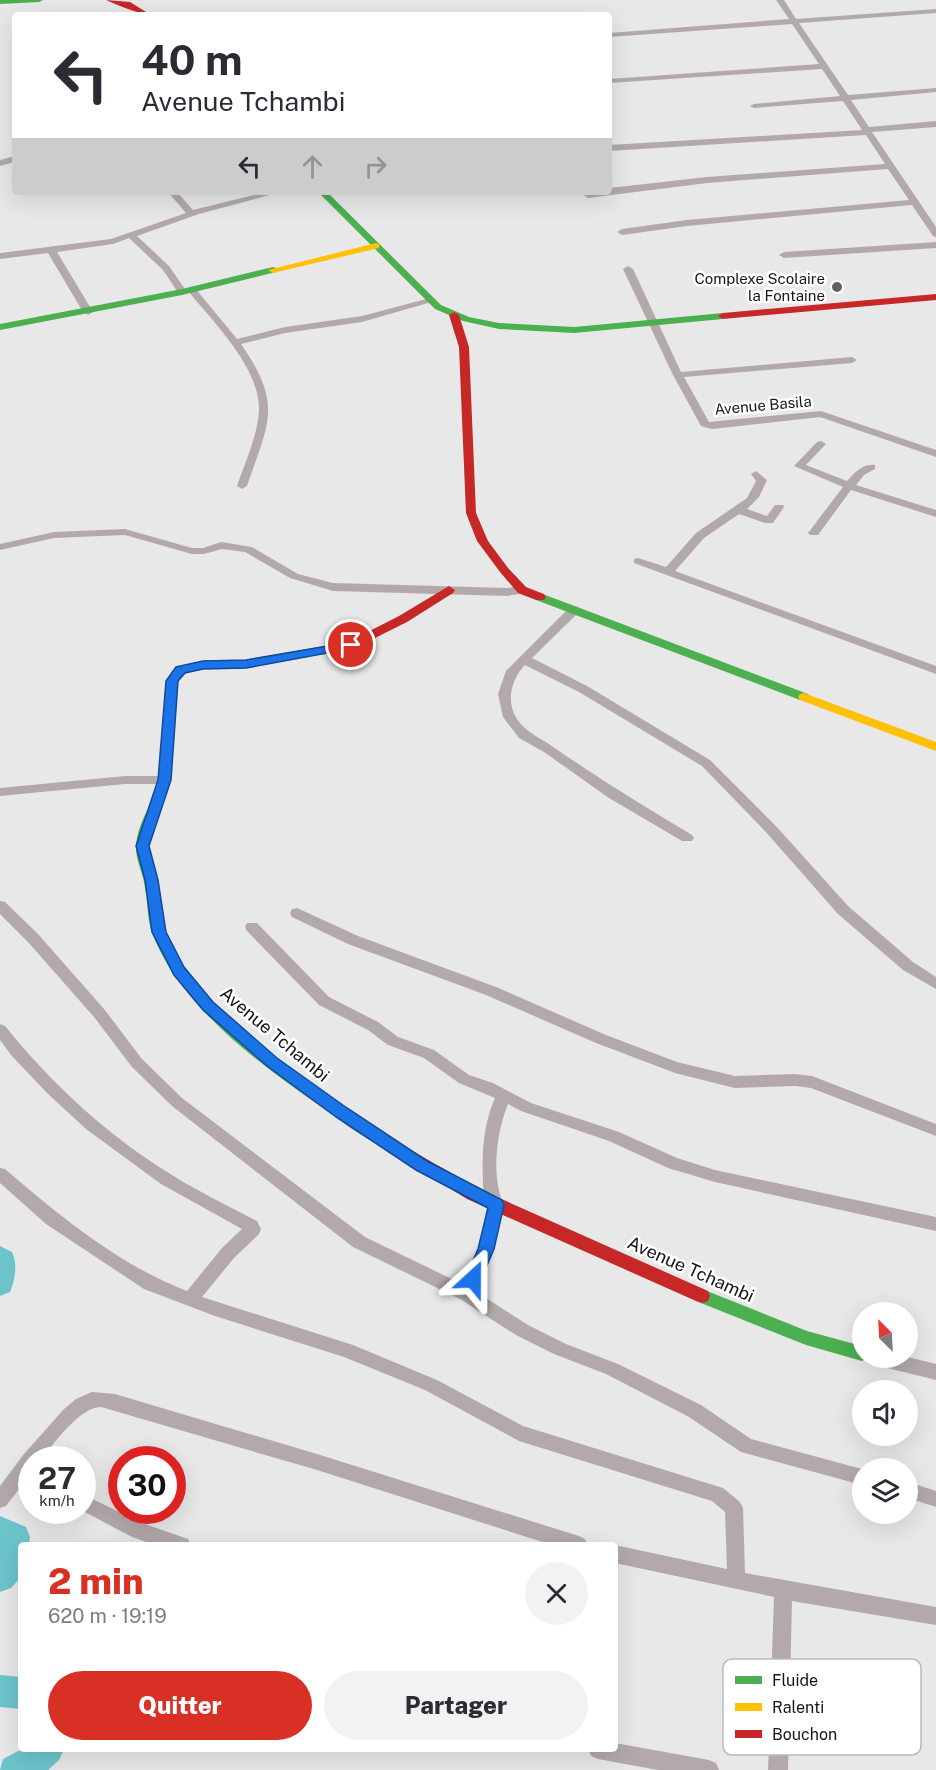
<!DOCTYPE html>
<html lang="fr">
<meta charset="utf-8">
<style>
body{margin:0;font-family:"Public Sans",sans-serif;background:#f2f2f3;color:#2b2b33;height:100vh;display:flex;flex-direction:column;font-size:22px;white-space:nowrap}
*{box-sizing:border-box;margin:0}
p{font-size:20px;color:#7c7c81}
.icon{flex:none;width:33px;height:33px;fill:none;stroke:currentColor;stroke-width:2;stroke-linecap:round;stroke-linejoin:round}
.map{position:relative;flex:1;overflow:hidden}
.side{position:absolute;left:18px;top:1542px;width:600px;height:210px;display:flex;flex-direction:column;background:#fff;border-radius:6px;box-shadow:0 6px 24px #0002}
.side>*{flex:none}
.top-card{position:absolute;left:12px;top:12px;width:600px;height:183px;border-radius:6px;box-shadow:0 6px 24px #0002;background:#fff;color:#2b2b33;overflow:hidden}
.needle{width:39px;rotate:336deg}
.tools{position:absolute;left:852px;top:1302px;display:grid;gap:12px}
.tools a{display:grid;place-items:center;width:66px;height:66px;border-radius:50%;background:#fff;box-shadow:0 6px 24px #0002;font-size:30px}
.speed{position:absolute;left:18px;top:1446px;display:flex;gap:12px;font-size:30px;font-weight:700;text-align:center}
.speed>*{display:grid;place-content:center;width:78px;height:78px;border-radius:50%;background:#fff;box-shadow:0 6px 24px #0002;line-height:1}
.speed small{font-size:15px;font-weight:400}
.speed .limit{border:9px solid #d22;background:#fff;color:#111}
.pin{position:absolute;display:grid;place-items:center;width:51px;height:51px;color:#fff;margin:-26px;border:3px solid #fff;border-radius:50%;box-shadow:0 2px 6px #0007}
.me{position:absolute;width:66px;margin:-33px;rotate:24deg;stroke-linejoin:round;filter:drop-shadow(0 0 4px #0008)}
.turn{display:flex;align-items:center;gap:21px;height:126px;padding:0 30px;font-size:27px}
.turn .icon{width:78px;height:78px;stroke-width:2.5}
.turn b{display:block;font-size:42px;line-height:51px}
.lanes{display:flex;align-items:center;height:57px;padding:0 30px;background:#0003;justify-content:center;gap:30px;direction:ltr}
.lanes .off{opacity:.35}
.round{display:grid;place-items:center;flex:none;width:63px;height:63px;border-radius:32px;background:#f2f2f3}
.head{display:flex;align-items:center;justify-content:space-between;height:102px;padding:0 30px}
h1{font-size:36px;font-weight:800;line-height:45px;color:#d93025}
.action{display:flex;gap:12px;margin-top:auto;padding:12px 30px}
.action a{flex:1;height:69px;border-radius:36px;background:#d93025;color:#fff;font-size:24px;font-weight:800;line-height:69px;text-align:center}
.action a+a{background:#f2f2f3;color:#2b2b33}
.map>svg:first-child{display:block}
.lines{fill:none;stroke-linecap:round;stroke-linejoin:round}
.river{fill:#6cc4cb;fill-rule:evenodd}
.street{fill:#b3a9aa;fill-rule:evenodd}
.fast{fill:#4caf50;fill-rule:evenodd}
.slow{fill:#ffc107;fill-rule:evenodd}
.jam{fill:#c62828;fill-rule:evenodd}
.route{fill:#1a73e8;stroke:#114b97;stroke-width:1.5}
.poi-dot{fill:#606060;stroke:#fff;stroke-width:2}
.labels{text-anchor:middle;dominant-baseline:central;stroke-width:5;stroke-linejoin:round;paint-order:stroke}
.far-poi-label{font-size:15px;fill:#171617;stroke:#fff;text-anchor:end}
.far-street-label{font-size:15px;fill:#171617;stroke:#fff}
.street-label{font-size:18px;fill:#171617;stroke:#fff}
.key{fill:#fff;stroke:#b9b9b9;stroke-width:1.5}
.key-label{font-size:16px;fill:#171617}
</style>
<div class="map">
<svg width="936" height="1770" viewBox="0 0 936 1770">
<rect width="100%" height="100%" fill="#e9e8e9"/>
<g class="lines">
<path class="river" d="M0 1246 12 1252C18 1264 15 1280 10 1292L0 1296Z
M0 1516 26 1527 30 1537 29 1545H21V1577L11 1588 0 1592Z
M0 1675 21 1677V1709L0 1707Z
M22 1749H64L59 1760 48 1770H0L3 1759Z"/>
<path class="street" d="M776 0H784L796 19 936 9V13L799 23 848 95 936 88V92L851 100 869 127 936 121V127L872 132 936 227V237L933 236 912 205 687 226 622 235 617 232 622 229 687 220 909 200 888 169 707 183 588 198 584 195 590 192H609V188L707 177 885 164 866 135 609 151V145L862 130 843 101 754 108 750 106 754 104 840 96 822 69 609 83V79L819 64 792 24 609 37V33L789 19Z
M15 156V162L0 166V160Z
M168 192H177L193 210 266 192H281L199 214 137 236 169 266 187 292 182 295 179 294 163 270 129 238 113 244 57 252 93 312 88 315 83 312 48 253 0 259V253L111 239 186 213Z
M936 242V248L784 258 779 255 784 252Z
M628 266 633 269 681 372 852 357 857 360 852 363 684 377 709 422 821 411 936 450V457L820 417 712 429 701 426 673 375 623 269Z
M189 288H195L237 339 285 327 362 316 430 298 435 301 362 322 285 333 241 344C283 405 269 421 247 486L242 489 237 486C245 462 258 435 259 410 260 368 214 323 189 292Z
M821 441 826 444 806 465 847 481C854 473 863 463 875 465V469L864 475 856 485 936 510V517L851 490 818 535H810L808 533 843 487 794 466 817 442Z
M756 471 767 480 759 497 747 509 767 516 775 505H783L784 507 773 523H765L739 514 704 538 675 571 936 666V674L634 563V559L638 558 666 567 696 533 747 498 756 481 751 474Z
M125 529 192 548H203L221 542 252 547 298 574 333 583 507 588 522 586 528 590 526 593 507 596 333 591 290 578 245 552 222 549 204 554H192L125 535 54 538 0 550V544L54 532Z
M574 606 578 607 580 610 578 613 532 658 587 686 710 760 775 825 848 906 913 962 936 977V989L903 970 838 914 765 831 702 766 579 692 525 665C512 678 505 701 517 719 527 734 542 738 556 749 600 779 645 807 692 835L694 838 692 841H682L609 798 544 752 519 738 503 717 498 694 506 671 570 607Z
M125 776H165L171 780 165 784H125L0 796V788Z
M0 901 5 902 38 934 104 1009 142 1059 182 1098 365 1237 462 1284 478 1249 487 1208 484 1203C482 1166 480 1133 495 1098L459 1083 424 1058 388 1045 368 1030 319 1005 247 931 245 927 247 923H257L329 997 378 1022 398 1037 434 1050 469 1075 493 1083 531 1103 619 1132 677 1158 715 1170 936 1217V1231L715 1182 668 1168 609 1141 521 1111 508 1104C496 1133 491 1178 504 1205L494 1249 475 1291 528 1325 566 1344 618 1364 701 1405 751 1439 862 1469V1485L741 1452 689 1417 606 1374 554 1354 516 1335 460 1299 353 1247 172 1106 132 1067 94 1017 28 942 0 914Z
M297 908 358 936 496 987 606 1035 677 1062 735 1076 795 1074 812 1076 936 1124V1136L811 1088 795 1086 735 1088 675 1073 596 1043 486 995 348 944 292 917 290 913 292 909Z
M0 1024 5 1026C52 1084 108 1136 172 1175 199 1192 228 1206 257 1221L261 1229 259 1234 234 1258 202 1297 353 1345 437 1380 523 1426 723 1488 740 1502 743 1508 745 1573 936 1607V1625L792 1601 788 1770H768L774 1597 615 1563V1545L727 1569 725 1512 712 1501 519 1441 425 1390 344 1357 215 1316 144 1289 46 1224 0 1183V1168L5 1169C60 1216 119 1265 187 1291L222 1248 242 1229 161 1184 86 1129 47 1093 11 1055 0 1040Z
M908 1357 936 1364V1380L879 1366 873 1363 871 1358Z
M92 1392 115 1394 317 1454 579 1536 585 1539 588 1545H552L317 1470 101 1407C80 1407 53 1444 41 1460H32V1472L6 1506 0 1508V1486L24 1454 64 1409 76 1399Z
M908 1482 936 1491V1507L908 1498Z
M82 1494 142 1523 188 1539 191 1545H155L132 1537 81 1510H82Z
M615 1743 709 1760 716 1763 719 1770H658L598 1759 591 1756 588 1749H615Z"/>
<path class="fast" d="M0 0H43L39 2 0 4Z
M318 192H327L441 305 469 317 499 323 574 327 723 313 728 316 723 319 574 333 499 329 463 321 435 309Z
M273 267 276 268V272L182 295 0 330V324L182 289Z
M540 593 808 694 810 697 808 700H800L536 600 534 597Z
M155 803 161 808C156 822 147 836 149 851 151 863 157 875 159 887 161 901 161 917 166 932 194 1011 319 1091 388 1136L391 1140 388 1144C376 1149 342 1121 330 1113 265 1068 181 1009 152 933 147 919 148 902 145 888 144 877 139 867 137 857 133 839 142 820 150 805Z
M702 1289 807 1331 862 1346V1358H868L862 1361 806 1345 696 1301 694 1296 696 1291Z"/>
<path class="slow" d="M376 243 379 244V248L273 273 268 270Z
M804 693 936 742V751L800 700 798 697 800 694Z"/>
<path class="jam" d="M106 0 130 2 151 15C142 15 114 4 106 0Z
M936 294V300L723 319 718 316 723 313Z
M454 312 459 315 469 347 476 513 488 541 508 568 526 587 544 594 546 597 544 600H536L518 593 500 572 477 541 466 513 459 347 449 315Z
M449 586 455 590 453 593 407 622 355 648 246 668 203 669 185 673 178 682 171 780 160 811H150L149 808 159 780 166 681 177 667 203 661 246 660 348 642 399 616Z
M383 1134 479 1189 708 1291 710 1296 708 1301 702 1303 696 1301 467 1199 378 1144 375 1140 378 1136Z"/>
</g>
<path class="route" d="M351 642 355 643V648L246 668 203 669 185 673 178 681 171 780 149 846 158 880 166 932 184 967 213 1002 277 1058 347 1108 427 1161 502 1200 504 1205 494 1249 479 1284 473 1286 467 1284 465 1279 478 1249 488 1208 416 1170 336 1117 267 1066 203 1010 174 975 152 932 145 880 136 846 158 780 166 681 176 667 203 661 246 660Z"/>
<circle class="poi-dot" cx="837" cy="287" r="6"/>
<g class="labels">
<g class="far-poi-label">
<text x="825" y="278">Complexe Scolaire<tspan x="825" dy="17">la Fontaine</tspan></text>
</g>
<g class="far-street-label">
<text transform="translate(763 405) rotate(-5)">Avenue Basila</text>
</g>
<g class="street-label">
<text transform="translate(275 1034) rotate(40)">Avenue Tchambi</text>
<text transform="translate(691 1269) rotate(24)">Avenue Tchambi</text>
</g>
</g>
<rect x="723" y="1659" width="198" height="96" rx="9" class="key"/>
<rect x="735" y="1676" width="27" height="8" fill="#4caf50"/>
<rect x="735" y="1703" width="27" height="8" fill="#ffc107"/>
<rect x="735" y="1730" width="27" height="8" fill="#c62828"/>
<g class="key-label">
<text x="772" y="1686">Fluide</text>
<text x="772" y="1713">Ralenti</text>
<text x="772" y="1740">Bouchon</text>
</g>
</svg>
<div class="tools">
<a><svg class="needle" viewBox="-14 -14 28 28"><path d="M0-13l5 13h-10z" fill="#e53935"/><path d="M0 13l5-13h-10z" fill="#7c7c81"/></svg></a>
<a><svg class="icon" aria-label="sound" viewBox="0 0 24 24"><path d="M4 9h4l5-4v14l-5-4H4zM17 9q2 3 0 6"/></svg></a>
<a><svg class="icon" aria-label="layers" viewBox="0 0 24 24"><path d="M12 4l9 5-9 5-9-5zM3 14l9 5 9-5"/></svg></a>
</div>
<div class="speed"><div>27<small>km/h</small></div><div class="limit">30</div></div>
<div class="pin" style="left:351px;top:645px;background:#d93025"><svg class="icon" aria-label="arrive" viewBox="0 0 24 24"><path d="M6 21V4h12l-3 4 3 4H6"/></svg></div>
<svg class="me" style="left:473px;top:1279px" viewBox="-20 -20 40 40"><path d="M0-17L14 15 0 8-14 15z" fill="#1a73e8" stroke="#fff" stroke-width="4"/></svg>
<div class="top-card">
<div class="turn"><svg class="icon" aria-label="left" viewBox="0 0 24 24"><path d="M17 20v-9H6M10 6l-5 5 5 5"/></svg><div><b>40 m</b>Avenue Tchambi</div></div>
<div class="lanes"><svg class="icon" aria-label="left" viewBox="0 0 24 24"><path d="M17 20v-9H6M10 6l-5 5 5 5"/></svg><svg class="icon off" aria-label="ahead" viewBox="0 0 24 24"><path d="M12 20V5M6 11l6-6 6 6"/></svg><svg class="icon off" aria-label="right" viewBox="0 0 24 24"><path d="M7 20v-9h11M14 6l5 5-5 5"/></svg></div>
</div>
<section class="side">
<div class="head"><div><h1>2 min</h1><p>620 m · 19:19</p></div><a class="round"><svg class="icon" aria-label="close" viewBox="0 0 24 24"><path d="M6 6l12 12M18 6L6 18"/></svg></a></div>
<div class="action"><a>Quitter</a><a>Partager</a></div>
</section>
</div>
